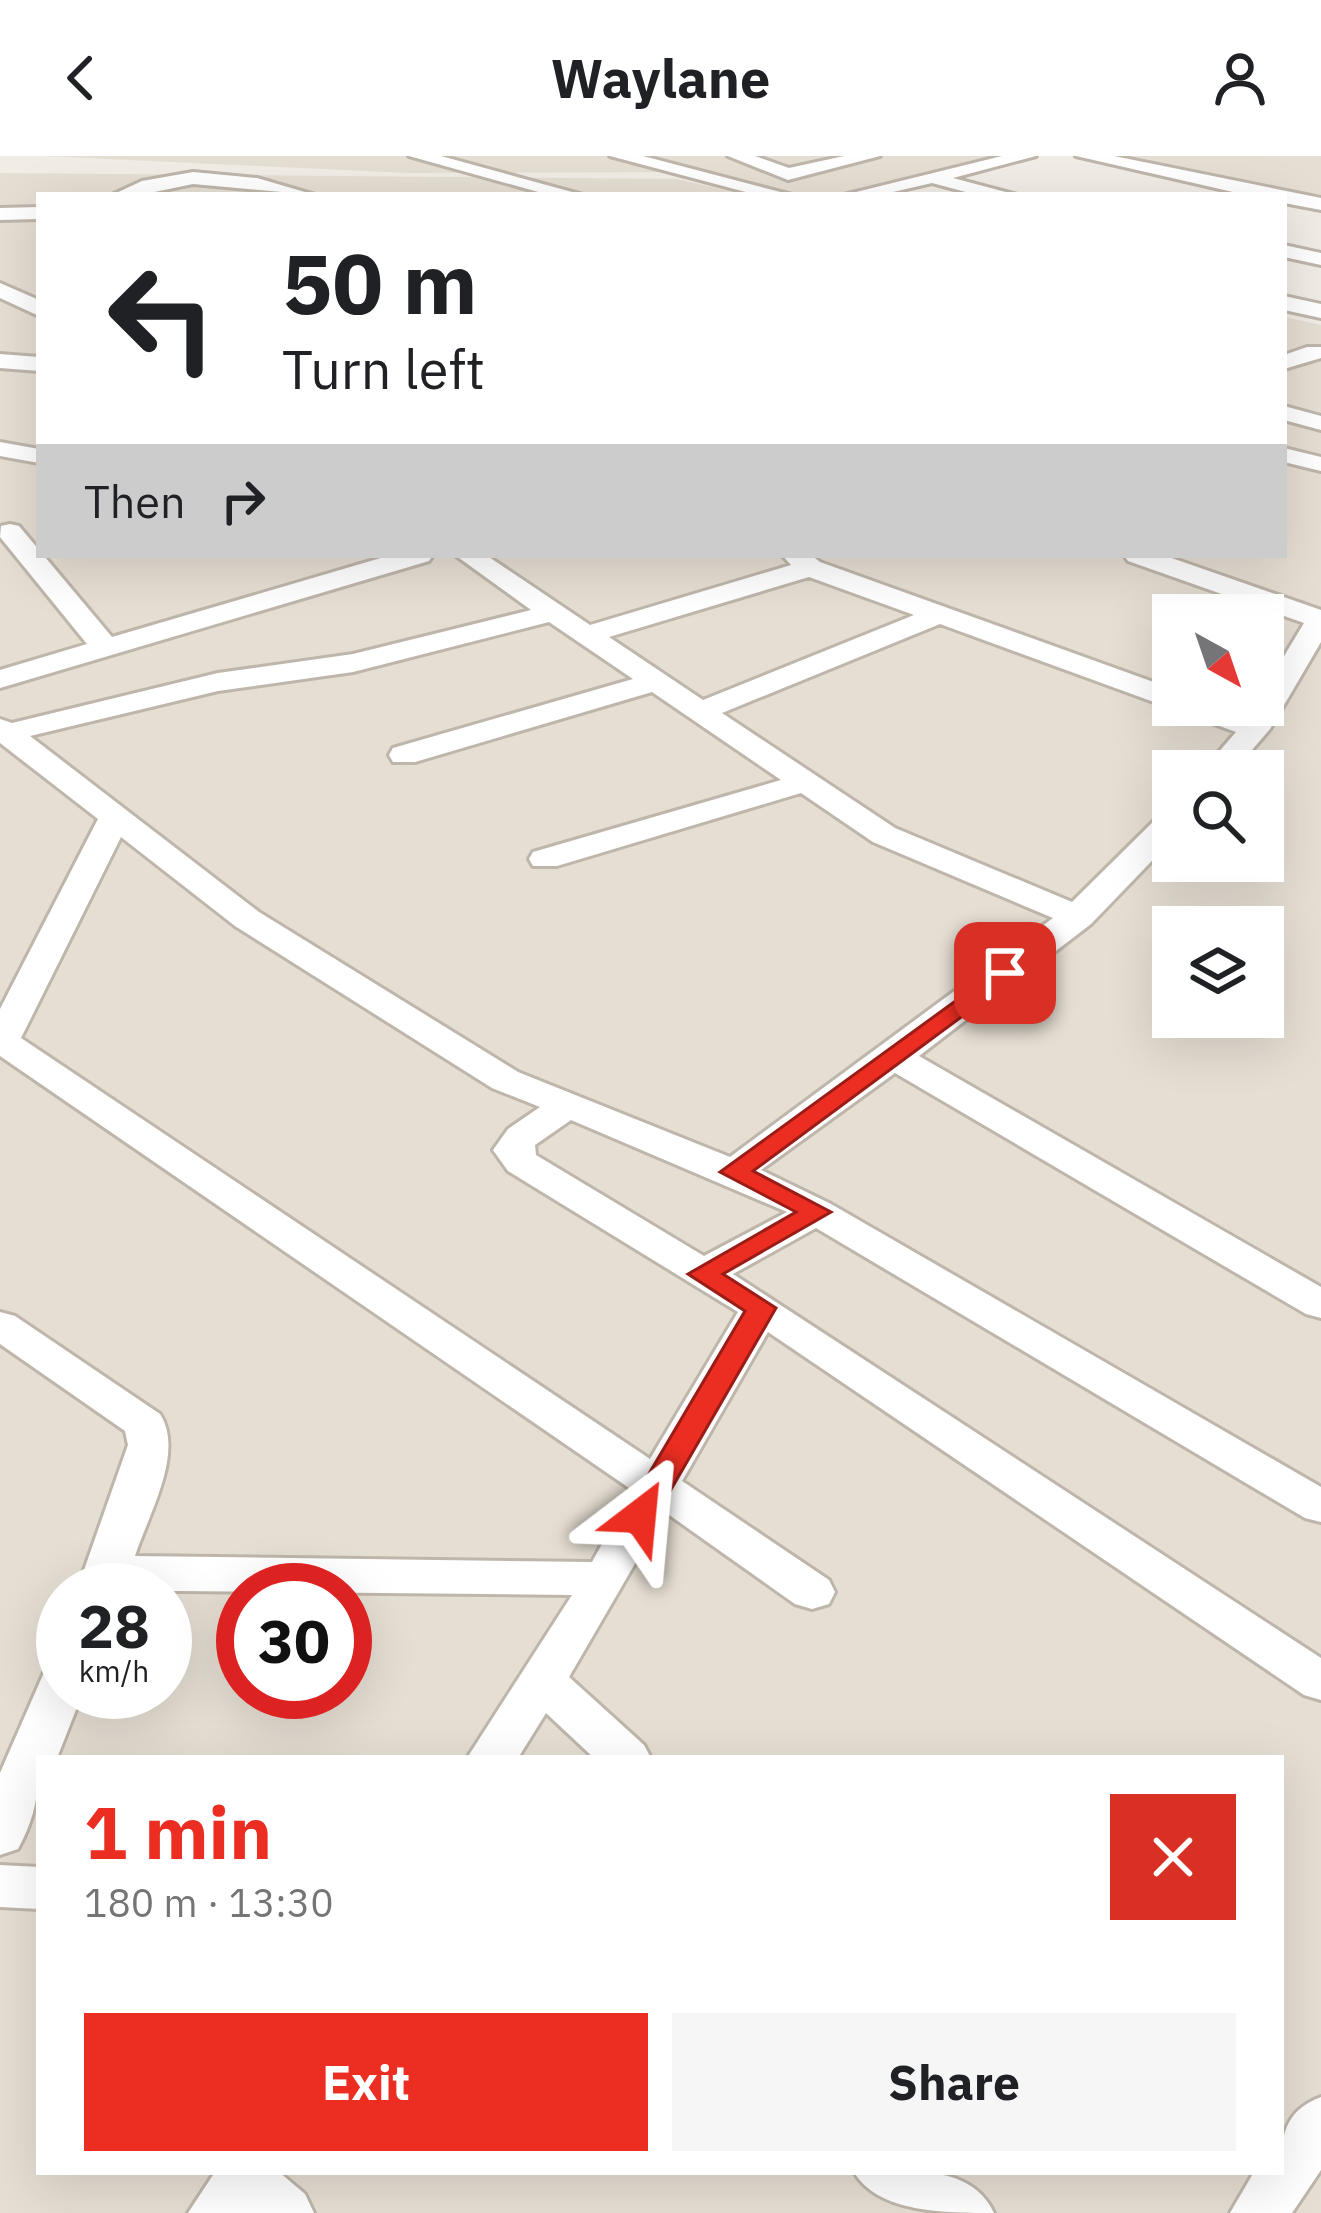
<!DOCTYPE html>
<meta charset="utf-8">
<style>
body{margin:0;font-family:"IBM Plex Sans",sans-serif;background:#f6f6f6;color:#202124;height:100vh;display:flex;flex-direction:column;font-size:45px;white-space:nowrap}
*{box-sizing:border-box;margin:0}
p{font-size:39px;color:#757577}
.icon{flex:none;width:66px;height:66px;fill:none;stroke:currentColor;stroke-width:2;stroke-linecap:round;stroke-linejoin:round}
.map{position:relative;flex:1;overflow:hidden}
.drawer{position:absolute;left:36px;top:1599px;width:1248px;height:420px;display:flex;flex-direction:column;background:#fff;border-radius:0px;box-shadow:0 12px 48px #0002}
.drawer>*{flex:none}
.banner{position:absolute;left:36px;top:36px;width:1251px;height:366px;border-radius:0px;box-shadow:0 12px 48px #0002;background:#fff;color:#202124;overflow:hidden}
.needle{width:78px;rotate:140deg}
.tools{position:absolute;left:1152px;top:438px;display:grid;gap:24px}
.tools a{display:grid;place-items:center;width:132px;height:132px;border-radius:0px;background:#fff;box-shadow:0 12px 48px #0002;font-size:60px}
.speed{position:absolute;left:36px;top:1407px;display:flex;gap:24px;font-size:60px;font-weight:700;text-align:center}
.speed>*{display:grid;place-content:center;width:156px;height:156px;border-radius:50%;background:#fff;box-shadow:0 12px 48px #0002;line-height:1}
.speed small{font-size:30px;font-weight:400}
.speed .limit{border:18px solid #d22;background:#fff;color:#111}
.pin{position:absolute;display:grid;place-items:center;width:102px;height:102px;color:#fff;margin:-51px;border-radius:24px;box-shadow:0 6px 18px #0006}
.me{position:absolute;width:132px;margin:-66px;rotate:29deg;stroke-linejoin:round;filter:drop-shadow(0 0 9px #0008)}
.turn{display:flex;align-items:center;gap:42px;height:252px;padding:0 48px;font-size:54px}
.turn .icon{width:156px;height:156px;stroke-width:2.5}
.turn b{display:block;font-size:84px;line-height:102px}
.then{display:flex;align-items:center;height:114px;padding:0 48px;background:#0003;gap:24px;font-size:45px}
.round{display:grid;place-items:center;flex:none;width:126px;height:126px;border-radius:0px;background:#f6f6f6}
.overview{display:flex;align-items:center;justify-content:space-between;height:204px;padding:0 48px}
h1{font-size:72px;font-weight:700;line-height:90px;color:#eb2d22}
.button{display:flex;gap:24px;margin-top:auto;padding:24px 48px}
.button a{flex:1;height:138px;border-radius:0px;background:#eb2d22;color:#fff;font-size:48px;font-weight:700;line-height:138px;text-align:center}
.button a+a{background:#f6f6f6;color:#202124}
header{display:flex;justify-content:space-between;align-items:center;height:156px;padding:0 48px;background:#fff;font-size:54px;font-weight:700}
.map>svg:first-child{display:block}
.residential{fill:#e5ded3;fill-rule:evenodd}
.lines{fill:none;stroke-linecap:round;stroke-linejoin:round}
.minor-casing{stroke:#bfb6ab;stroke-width:6}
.minor{fill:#fff;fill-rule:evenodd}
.route{fill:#eb2d22;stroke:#991d16;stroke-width:3}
</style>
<header><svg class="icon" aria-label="back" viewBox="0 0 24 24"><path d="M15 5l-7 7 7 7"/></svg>Waylane<svg class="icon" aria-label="person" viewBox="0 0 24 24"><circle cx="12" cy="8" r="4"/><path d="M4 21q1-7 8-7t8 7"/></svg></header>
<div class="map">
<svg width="1321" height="2057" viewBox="0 0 1321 2057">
<rect width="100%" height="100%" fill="#f1ece5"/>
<path class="residential" d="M45 0H1005L837 39H806L688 16 407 17Z
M1099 0H1321V49L1284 39Z
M0 17 677 23 747 39H39V399H1284V161L1321 169V2057H0ZM1173 459H1263V549H1173ZM1173 615H1263V705H1173ZM1173 771H1263V861H1173ZM63 1434H165V1536H63ZM243 1434H345V1536H243ZM39 1602H1281V2016H39Z"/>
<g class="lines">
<defs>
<path id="minor" d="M409 0H441L583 39H549Z
M610 0H643L792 39H757Z
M728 0H755L789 12 844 0H880L788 24Z
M1002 0H1036L953 22 1017 39H977L932 27 880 39H844Z
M1076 0H1114L1321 42V54L1284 47V39H1246Z
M193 16 257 22 315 39 193 28 140 39 114 38 142 25Z
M39 51V63L0 64V52Z
M1284 89 1321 97V109L1284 101Z
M0 127 39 144V160L0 142Z
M1284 140 1321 148V162L1284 154Z
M1307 191H1321V202L1284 213V199Z
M0 198 39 201V215L0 212Z
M1284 250 1321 260V274L1284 264Z
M0 286 39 293V307L0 300Z
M1284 292 1321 301V315L1284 306Z
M10 368 19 370 112 481 391 399H433L429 405 0 532V514L87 488 0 381 1 370Z
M455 399H486L590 469 791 409 782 399H811L820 406 1173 533V549H1218L1248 560 1254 549H1263V535L1304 467 1128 405 1124 399H1163L1321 454V486L1270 573 1234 615H1202L1236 576 940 468 722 557 895 672 1072 746 1162 657 1173 654V683L1091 768 919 900 1321 1131V1162L1306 1158 895 917 761 1014 831 1048 1321 1331V1366L1305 1362 816 1072 733 1118 1321 1502V1544L1304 1539 768 1176 682 1325 829 1424 835 1436 829 1448 812 1453 795 1448 665 1356 569 1521 644 1589 651 1602H594L546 1557 518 1602H467L572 1439 77 1434 128 1289 125 1275 0 1188V1156L15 1160 160 1258C185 1297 148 1359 135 1400L592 1406 632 1334 0 900V853L98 663 0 587V563L12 567 218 517 353 498 531 454ZM809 421 914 459 703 544 609 481ZM549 466 633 523 393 592 389 599 393 606H415L652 536 781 624 533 696 529 703 533 710H557L801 637 873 686 1053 762 730 1001 518 916 259 756 30 580 218 535 353 516ZM121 681 235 770 492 932 540 951 508 973 493 994 508 1015 738 1156 650 1303 21 882ZM571 964 787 1056 704 1100 536 999 535 989Z
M63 1507V1536H83L57 1602H39C39 1637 35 1662 18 1693L0 1699V1617L46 1512Z
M0 1709 39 1711V1753L0 1751Z
M1321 1941V2014L1292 2057H1230L1254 2016H1281C1281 1980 1284 1955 1321 1941Z
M215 2016H279L305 2038 314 2057H188Z
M854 2016C902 2016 970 2005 994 2057 946 2057 878 2057 854 2016Z"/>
</defs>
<use href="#minor" class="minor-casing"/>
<use href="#minor" class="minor"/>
</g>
<path class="route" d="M1005 809 1014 811V822L753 1015 831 1056 723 1118 776 1152 651 1368H629L624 1360 745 1155 688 1118 796 1056 720 1016Z"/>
</svg>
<div class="tools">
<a><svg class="needle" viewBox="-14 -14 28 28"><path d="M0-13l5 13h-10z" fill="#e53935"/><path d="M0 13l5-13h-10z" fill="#757577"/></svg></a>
<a><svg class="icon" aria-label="search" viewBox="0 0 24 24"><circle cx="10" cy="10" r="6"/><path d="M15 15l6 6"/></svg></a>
<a><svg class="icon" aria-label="layers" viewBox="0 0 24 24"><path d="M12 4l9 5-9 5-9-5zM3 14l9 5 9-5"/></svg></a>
</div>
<div class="speed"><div>28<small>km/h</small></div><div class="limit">30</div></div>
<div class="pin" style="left:1005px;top:817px;background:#d93025"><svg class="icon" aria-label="arrive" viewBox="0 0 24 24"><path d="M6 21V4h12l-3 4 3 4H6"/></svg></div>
<svg class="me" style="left:640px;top:1360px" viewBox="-20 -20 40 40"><path d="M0-17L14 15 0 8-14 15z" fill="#eb2d22" stroke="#fff" stroke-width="4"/></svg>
<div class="banner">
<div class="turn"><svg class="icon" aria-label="left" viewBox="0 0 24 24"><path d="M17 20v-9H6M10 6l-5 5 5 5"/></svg><div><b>50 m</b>Turn left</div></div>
<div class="then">Then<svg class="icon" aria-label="right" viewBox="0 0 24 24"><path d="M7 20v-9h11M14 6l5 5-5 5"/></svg></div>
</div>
<section class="drawer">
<div class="overview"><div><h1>1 min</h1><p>180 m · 13:30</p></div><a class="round" style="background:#d93025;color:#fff"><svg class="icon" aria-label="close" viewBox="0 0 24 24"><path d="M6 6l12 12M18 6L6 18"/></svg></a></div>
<div class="button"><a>Exit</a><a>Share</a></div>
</section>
</div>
